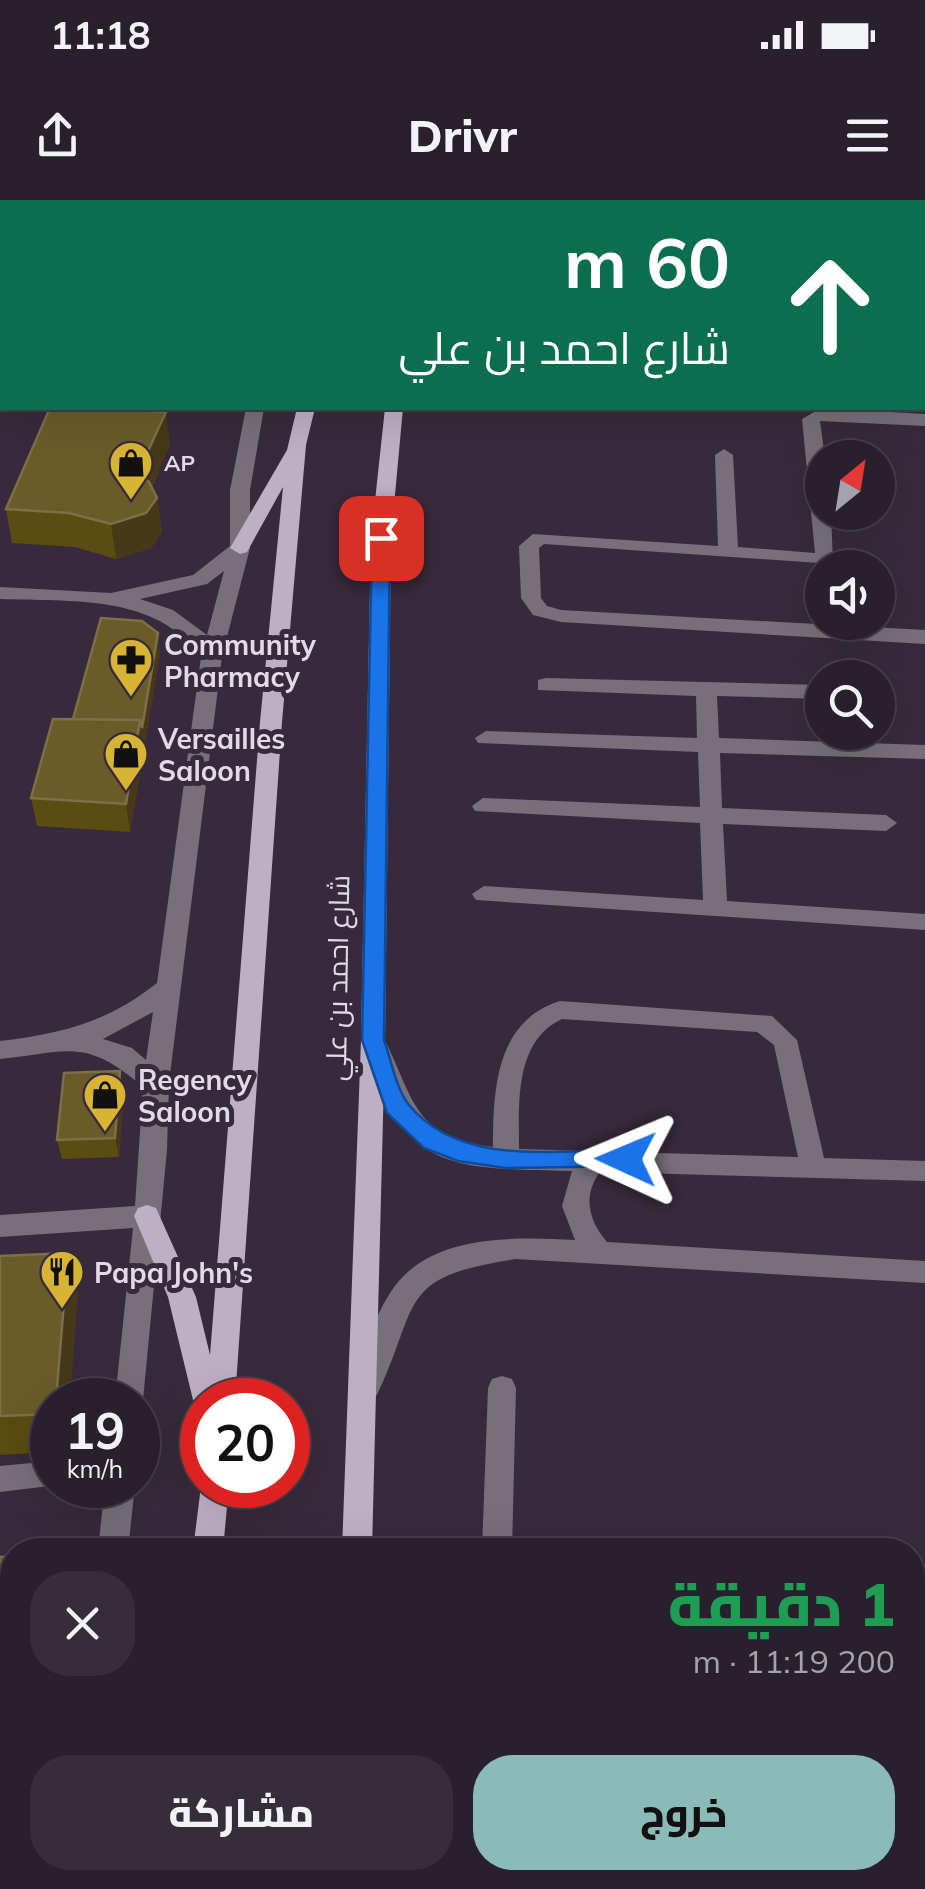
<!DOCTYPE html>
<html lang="ar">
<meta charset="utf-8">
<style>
body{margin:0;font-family:Mulish,Cairo,sans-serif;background:#352d39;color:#f1f3f6;direction:rtl;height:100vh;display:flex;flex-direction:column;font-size:38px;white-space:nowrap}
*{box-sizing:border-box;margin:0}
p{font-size:32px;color:#a5a3aa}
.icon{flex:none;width:55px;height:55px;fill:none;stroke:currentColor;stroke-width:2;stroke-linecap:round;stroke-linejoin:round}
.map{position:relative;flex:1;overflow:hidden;direction:ltr}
.panel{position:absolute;left:0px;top:1338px;width:925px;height:352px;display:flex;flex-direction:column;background:#29202d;border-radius:40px 40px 0 0;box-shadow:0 10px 40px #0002,0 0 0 2px #453e49;direction:rtl}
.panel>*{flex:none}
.banner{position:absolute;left:0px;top:0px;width:925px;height:210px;box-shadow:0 10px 40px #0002,0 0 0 2px #453e49;direction:rtl;background:#0b6e4f;color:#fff;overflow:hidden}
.needle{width:65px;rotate:30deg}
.controls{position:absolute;left:805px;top:240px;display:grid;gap:20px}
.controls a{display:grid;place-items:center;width:90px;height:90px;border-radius:50%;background:#29202d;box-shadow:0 10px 40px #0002,0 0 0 2px #453e49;font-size:50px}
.speed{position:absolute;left:30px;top:1178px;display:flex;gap:20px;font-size:50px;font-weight:700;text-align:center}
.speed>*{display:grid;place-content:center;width:130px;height:130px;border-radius:50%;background:#29202d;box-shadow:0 10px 40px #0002,0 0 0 2px #453e49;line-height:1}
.speed small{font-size:25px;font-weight:400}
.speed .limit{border:15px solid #d22;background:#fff;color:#111}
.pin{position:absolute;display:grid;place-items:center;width:85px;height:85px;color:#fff;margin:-42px;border-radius:20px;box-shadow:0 5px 15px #0006}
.me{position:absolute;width:110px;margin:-55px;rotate:271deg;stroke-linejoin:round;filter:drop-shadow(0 0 8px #0008)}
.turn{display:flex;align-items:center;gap:35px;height:210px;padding:0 30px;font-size:45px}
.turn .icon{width:130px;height:130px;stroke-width:2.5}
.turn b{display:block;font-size:70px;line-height:85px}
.round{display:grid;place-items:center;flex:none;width:105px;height:105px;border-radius:40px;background:#352d39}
.headline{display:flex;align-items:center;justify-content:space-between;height:170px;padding:0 30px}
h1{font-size:60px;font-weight:800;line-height:75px;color:#1e9e55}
.action{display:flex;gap:20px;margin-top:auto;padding:20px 30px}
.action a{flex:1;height:115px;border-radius:40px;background:#8bbbb9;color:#111;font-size:40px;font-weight:800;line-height:115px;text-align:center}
.action a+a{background:#352d39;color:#f1f3f6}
.status{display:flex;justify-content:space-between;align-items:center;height:70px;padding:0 50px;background:#29202d;direction:ltr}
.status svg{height:28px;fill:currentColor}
header{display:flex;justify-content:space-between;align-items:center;height:130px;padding:0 30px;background:#29202d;font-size:45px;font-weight:800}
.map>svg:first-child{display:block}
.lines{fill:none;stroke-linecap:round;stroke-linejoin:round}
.minor{fill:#77707a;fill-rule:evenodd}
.major{fill:#beb0c4;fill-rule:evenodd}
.wall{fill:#5b4c12}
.shaded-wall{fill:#473819}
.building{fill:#6a5b29;stroke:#7d6f46;stroke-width:2.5}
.route{fill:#1a73e8;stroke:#114b97;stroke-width:2.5}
.labels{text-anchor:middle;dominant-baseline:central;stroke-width:10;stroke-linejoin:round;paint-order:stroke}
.far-poi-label{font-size:22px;font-weight:bold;fill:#e3dae6;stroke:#372a3c;text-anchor:start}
.poi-label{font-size:28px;font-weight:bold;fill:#e3dae6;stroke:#372a3c;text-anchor:start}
.street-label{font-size:28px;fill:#e3dae6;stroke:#372a3c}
</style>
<div class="status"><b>11:18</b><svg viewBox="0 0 49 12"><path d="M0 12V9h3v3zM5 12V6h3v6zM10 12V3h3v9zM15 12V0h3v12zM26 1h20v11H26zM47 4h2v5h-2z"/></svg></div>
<header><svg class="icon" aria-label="menu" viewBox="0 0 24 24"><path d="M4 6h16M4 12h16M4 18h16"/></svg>Drivr<svg class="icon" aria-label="share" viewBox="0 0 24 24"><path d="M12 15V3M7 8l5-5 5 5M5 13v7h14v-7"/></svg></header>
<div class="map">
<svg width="925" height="1689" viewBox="0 0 925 1689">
<rect width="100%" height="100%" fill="#372a3c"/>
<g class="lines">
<path class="minor" d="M235 0H271L272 2H237Z
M627 0H643V2H627Z
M922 158H925V168H922Z
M246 208H264L250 290V348L222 456 169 883 167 950 143 1200 138 1209V1200H115L133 1028 0 1037V1015L135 1006 143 887C85 837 69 852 0 859V841C61 834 108 822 157 783L201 457C155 393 71 402 0 399V387L111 393 193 375 230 346V290ZM224 371 207 435 173 410 140 399 207 384ZM153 812 146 860 132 848 103 839Z
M821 208 925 214V226L820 221 825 258 822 312H831L833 364 544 344 539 348 541 398 547 406 561 410 925 430V444L561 422 533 415 521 398 519 346 533 334 718 346 715 255 724 249 733 255 738 347 815 353 802 219Z
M546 478 822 485V499L717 496 719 538 925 545V559L720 553 722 608 886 615 897 623 886 631 723 624 727 701 925 714V730L476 700 472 694 484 686 703 700 700 623 475 611 472 606 483 598 700 607 698 552 478 543 475 538 486 531 697 538 696 496 538 490V480Z
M560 801 772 816 797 840 824 958 925 961V981L600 972C582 996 589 1021 607 1042L925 1061V1083L516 1059C395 1077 421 1103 377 1195L367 1198 357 1195 353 1186C363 1155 372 1121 390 1093 428 1033 513 1037 575 1040L562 1006 572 971C445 968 406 972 361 842L364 835H382C415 897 410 937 493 947 493 889 496 821 560 801ZM562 819 757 832 774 845 798 957 519 949C519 904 514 841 562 819Z
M502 1176 512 1179 516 1188 512 1350H482L488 1188 492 1179Z
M52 1261V1285H58L0 1292V1266Z
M105 1285H135L128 1350H98Z
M912 1427 925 1428V1458L912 1457Z
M59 1678H95L90 1689H54Z"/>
<path class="major" d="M297 208H315L306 245 282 522 235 1200H202V1211L193 1200 168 1097 134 1016 138 1008 147 1005 156 1008 196 1097 210 1155 260 522 283 287 247 352 240 354 230 348 287 250Z
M385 208H403L391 338 385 840 372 1350H342L361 840 371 338Z
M202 1278V1285H229L223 1350H193Z
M164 1678H198L197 1689H163Z
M329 1678H363L362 1689H328Z"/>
</g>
<path class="wall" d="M170 246 152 287 157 298 162 332 151 348 116 359 75 347 12 343 6 309Z
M160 453 130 632 37 626 31 598 73 519Z
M124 891 119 957 62 959 57 940Z
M0 1056 78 1093 52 1200V1252L0 1255Z
M12 1356V1472L0 1473V1357Z"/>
<path class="shaded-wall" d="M166 212 170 246 142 308 137 275Z
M157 298 162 332 151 348 116 359 111 324Z
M158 433 160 453 130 632 126 604Z
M120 871 124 891 119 957 115 938Z
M68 1053 78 1093 70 1200H56Z
M18 1678H29L28 1689H17Z"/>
<path class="building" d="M50 208H99L166 212 137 275 149 282 157 298 146 313 111 324 69 313 6 309Z
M101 418 142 421 158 433 142 528 140 520 73 519Z
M53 519 140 520 126 604 31 598Z
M120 871 115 938 57 940 64 873Z
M68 1053 56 1200H52V1214L0 1216V1056Z
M12 1356V1449L0 1450V1357Z
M0 1482H12V1678H18L17 1689H0Z"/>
<path class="route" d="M381 332 390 338 384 840C391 859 396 889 409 905 460 967 554 950 626 950L638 959 635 966 506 968 458 961 424 948 387 913 362 840 372 338Z"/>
<defs>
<symbol id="shop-pin" viewBox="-11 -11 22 30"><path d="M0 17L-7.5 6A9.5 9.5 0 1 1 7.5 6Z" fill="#d7b434" stroke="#372a3c"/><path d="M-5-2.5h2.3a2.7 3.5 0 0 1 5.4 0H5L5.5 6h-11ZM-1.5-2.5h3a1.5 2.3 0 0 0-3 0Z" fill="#111"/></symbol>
<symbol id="pharmacy-pin" viewBox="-11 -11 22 30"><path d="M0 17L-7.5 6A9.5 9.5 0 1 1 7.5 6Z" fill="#d7b434" stroke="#372a3c"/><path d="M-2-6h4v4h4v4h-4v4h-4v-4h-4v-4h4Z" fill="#111"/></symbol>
<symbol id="restaurant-pin" viewBox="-11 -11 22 30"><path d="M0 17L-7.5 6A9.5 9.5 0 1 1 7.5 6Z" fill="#d7b434" stroke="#372a3c"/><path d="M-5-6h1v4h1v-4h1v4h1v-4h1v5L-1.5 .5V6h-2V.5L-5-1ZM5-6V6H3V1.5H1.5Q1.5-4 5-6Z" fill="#111"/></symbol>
</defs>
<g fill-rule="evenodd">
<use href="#shop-pin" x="106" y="238" width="50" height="68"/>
<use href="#pharmacy-pin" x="106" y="435" width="50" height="68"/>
<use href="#shop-pin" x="101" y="529" width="50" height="68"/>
<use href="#shop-pin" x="80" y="870" width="50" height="68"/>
<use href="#restaurant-pin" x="37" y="1047" width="50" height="68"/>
</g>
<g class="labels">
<g class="far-poi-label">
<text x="164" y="263">AP</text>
</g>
<g class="poi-label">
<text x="164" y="444">Community<tspan x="164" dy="32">Pharmacy</tspan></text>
<text x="158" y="538">Versailles<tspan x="158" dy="32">Saloon</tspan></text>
<text x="138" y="879">Regency<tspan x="138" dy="32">Saloon</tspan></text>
<text x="94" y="1072">Papa John's</text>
</g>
<g class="street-label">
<text transform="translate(337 778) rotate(-89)">شارع احمد بن علي</text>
</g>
</g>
</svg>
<div class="controls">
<a><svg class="needle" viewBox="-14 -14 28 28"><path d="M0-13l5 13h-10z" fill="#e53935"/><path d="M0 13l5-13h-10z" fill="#a5a3aa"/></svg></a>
<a><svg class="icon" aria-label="sound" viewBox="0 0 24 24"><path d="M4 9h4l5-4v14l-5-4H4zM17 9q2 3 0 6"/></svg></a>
<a><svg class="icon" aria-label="search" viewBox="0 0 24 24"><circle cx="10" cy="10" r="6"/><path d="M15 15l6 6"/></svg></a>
</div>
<div class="speed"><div>19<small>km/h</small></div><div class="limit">20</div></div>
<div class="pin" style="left:381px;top:338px;background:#d93025"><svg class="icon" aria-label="arrive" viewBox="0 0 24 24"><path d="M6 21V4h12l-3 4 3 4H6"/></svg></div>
<svg class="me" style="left:626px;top:959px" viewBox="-20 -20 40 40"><path d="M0-17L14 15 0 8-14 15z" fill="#1a73e8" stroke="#fff" stroke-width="4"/></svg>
<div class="banner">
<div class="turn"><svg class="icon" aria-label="ahead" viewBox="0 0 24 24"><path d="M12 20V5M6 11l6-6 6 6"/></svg><div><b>60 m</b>شارع احمد بن علي</div></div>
</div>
<section class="panel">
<div class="headline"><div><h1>1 دقيقة</h1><p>200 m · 11:19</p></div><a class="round"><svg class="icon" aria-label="close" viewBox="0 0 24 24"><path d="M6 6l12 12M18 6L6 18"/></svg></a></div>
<div class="action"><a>خروج</a><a>مشاركة</a></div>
</section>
</div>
